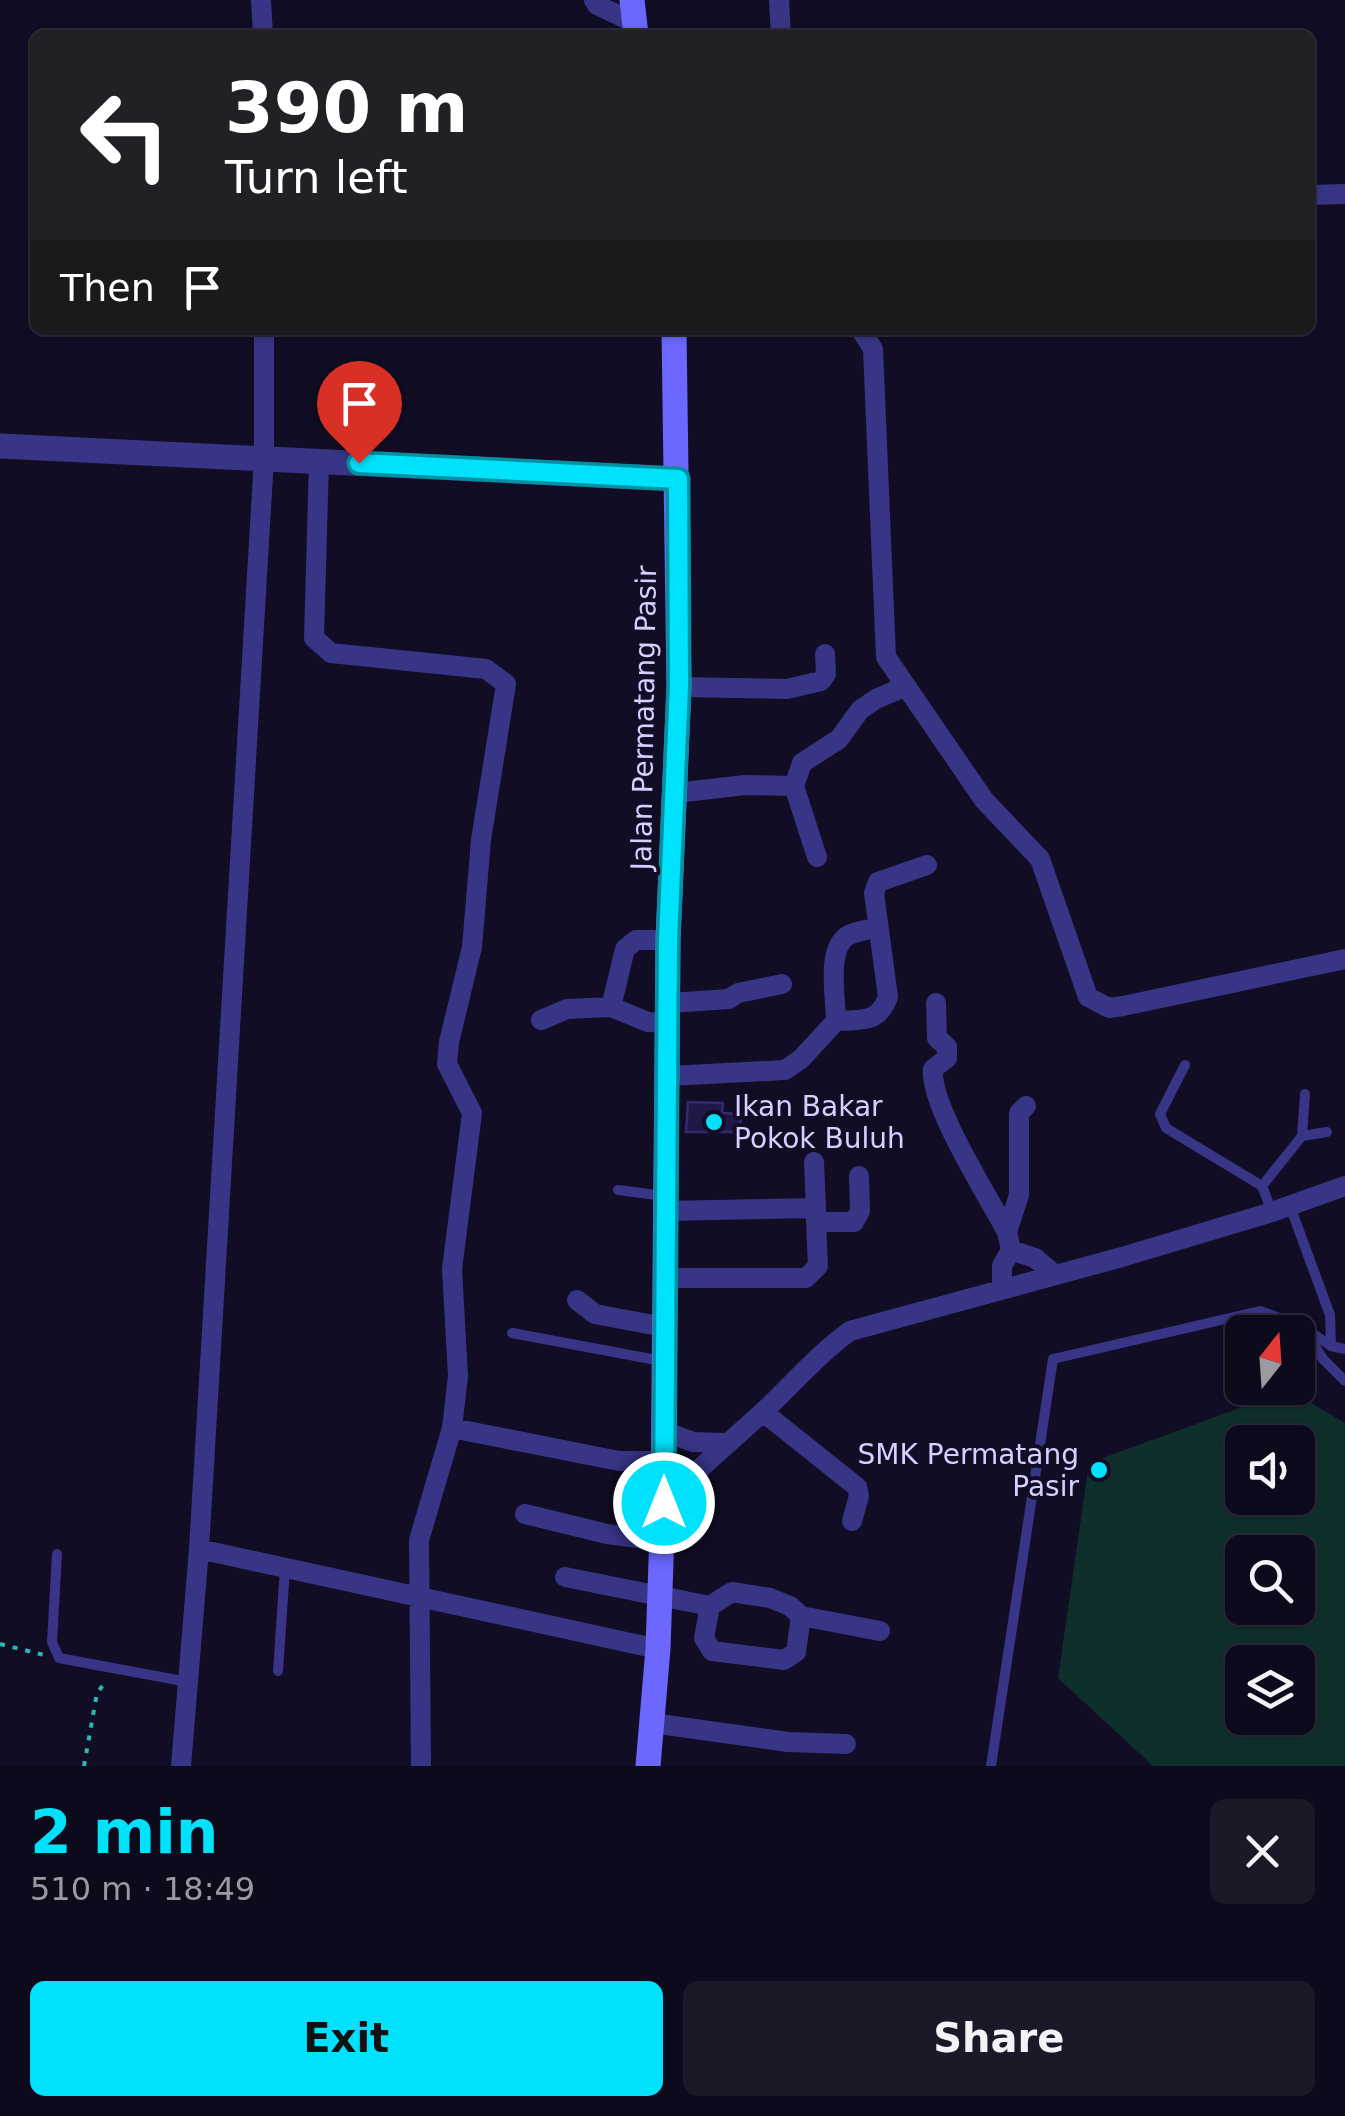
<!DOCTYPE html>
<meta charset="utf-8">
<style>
body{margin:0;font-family:"DejaVu Sans",sans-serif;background:#1b1828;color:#f1f3f6;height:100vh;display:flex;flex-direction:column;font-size:38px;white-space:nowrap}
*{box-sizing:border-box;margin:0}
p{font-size:32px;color:#9a9aa3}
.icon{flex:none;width:55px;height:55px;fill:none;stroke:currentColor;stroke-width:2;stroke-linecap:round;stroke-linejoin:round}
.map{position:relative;height:1766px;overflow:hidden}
.panel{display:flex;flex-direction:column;background:#0d0a1b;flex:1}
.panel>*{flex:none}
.top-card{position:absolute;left:30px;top:30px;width:1285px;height:305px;border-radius:15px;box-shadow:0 2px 8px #0004,0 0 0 2px #2d2b3a;background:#202124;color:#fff;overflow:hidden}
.needle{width:65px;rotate:17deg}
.fabs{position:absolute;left:1225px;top:1315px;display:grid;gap:20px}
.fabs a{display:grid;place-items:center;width:90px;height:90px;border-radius:15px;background:#0d0a1b;box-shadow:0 2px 8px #0004,0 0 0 2px #2d2b3a;font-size:50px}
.pin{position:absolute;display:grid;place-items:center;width:85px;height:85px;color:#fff;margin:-102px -42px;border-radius:50% 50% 50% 0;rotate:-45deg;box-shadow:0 0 10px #0007}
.pin .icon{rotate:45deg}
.me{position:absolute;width:110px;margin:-55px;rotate:0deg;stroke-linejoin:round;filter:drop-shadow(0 0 8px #0008)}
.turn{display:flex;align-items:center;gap:35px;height:210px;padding:0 30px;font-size:45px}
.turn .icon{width:130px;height:130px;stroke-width:2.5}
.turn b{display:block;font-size:70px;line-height:85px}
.then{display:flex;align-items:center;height:95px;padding:0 30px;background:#0003;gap:20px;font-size:38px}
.round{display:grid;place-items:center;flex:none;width:105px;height:105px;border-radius:15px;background:#1b1828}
.head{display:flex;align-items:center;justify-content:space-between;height:170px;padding:0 30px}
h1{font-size:60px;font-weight:700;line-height:75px;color:#00e1fb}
.button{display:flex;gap:20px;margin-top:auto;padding:20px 30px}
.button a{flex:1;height:115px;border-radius:15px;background:#00e1fb;color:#111;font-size:40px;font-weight:700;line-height:115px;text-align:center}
.button a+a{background:#1b1828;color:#f1f3f6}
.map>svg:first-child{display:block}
.green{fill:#0f2f2d;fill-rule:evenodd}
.building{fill:#211746;stroke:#372874;stroke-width:2.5}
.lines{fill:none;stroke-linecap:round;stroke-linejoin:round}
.path{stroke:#26bcb4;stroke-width:4;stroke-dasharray:5 8;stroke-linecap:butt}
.service{stroke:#383586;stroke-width:10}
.minor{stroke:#383586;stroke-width:20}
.tertiary{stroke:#383586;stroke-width:25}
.secondary{stroke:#6b67ff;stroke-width:25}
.route-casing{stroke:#0092a3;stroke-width:25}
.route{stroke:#00e1fb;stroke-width:18}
.poi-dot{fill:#00e1fb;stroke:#110d24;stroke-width:4}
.labels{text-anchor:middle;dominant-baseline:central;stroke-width:8;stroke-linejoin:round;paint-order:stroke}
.street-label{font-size:28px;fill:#d5d0ff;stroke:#110d24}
.poi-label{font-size:28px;fill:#d5d0ff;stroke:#110d24;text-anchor:start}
</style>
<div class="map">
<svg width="1345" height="1766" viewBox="0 0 1345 1766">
<rect width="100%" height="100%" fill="#110d24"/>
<path class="green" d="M1289 1390 1345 1423V1766H1153L1058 1678 1089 1463ZM1242 1442H1298V1498H1242ZM1242 1552H1298V1608H1242ZM1242 1662H1298V1718H1242Z"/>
<path class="building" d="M688 1102 723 1103 722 1113 741 1114 740 1132H686Z"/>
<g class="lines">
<path class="path" d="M0 1644 44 1655
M84 1766 97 1693 107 1680"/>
<path class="service" d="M1185 1065 1160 1114 1166 1128 1262 1186
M1302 1136 1327 1132
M618 1190 664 1196
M1290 1206 1330 1315 1331 1346
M1272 1212 1262 1186 1302 1136 1305 1094
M1306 1331 1323 1359 1345 1381
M512 1333 662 1361
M57 1554 52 1642 59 1658 188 1682
M278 1671 285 1568
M991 1766 1053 1359 1260 1311 1302 1326 1331 1346 1345 1349"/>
<path class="minor" d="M261 0 263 35
M594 0 597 5 635 23
M779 0 781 35
M1310 195 1345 194
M861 330 873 349 886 657 984 800 1040 859 1088 997 1109 1008 1123 1006 1345 959
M319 461 314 638 331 653 486 669 506 684 481 840 472 947 449 1042 447 1064 472 1113 452 1269 458 1376 452 1428 419 1540 421 1766
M679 687 787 689 821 681 826 674 825 654
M794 786 817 857
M676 793 745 785 794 786 802 763 839 739 860 710 876 699 906 686
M669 1003 729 999 738 993 782 984
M936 1003 937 1038 947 1047V1058L933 1069C929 1104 988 1196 1007 1232L1011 1250 1002 1266V1288
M611 1007 648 1022 669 1023
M541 1020 567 1009 611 1007 625 949 636 940H668
M836 1021C862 1019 878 1024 888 997L874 893 878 882 927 865
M669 1076 785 1070 801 1059 836 1021C836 999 826 950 847 936 856 931 868 930 878 927
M814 1162 816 1208
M665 1211 816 1208V1222
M1007 1232 1019 1195V1113L1026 1106
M1011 1250 1035 1258 1054 1274
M666 1278H806L818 1266 816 1222H854L860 1211 859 1176
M577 1300 595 1314 664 1327
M763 1412 857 1487 859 1496 852 1521
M452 1428 619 1461H664
M663 1431 693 1442 725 1443
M663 1503C696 1471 730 1442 763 1412 793 1384 817 1355 850 1331L1122 1257 1272 1212 1345 1186
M525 1514 607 1534 662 1541
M199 1549 658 1649
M565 1577 710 1606 732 1592 770 1598 790 1606 801 1616 880 1631
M710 1606 704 1638 712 1651 784 1660 796 1652 801 1616
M652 1723 788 1742 846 1744
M181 1766 199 1549 264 458V330"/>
<path class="tertiary" d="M0 446 678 479"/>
<path class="secondary" d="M632 0 636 35
M648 1766 658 1649 663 1503 668 940 679 687 674 330"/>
</g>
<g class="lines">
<defs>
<path id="route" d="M359 463 678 479 679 686 668 940 664 1503"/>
</defs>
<use href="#route" class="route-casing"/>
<use href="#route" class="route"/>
</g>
<g class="poi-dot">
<circle cx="714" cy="1122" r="10"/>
<circle cx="1099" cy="1470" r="10"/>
</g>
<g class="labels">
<g class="street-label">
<text transform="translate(644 718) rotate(-89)">Jalan Permatang Pasir</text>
</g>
<g class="poi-label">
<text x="734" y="1106">Ikan Bakar<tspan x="734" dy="32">Pokok Buluh</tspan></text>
<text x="1079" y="1454" text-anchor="end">SMK Permatang<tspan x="1079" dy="32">Pasir</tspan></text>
</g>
</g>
</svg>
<div class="fabs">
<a><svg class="needle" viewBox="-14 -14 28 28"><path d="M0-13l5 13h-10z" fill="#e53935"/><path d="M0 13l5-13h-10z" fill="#9a9aa3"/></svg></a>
<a><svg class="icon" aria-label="sound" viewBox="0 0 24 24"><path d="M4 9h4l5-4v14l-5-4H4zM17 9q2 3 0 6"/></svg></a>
<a><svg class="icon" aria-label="search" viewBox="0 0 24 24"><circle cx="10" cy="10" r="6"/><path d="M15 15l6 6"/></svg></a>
<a><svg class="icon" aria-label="layers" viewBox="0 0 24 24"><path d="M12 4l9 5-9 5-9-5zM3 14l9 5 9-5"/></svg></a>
</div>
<div class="pin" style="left:359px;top:463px;background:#d93025"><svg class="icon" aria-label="arrive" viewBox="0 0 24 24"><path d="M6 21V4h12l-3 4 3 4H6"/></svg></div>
<svg class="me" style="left:664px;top:1503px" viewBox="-20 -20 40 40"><circle r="17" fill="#00e1fb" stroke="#fff" stroke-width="3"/><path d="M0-11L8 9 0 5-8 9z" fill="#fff"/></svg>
<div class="top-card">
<div class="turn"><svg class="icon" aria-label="left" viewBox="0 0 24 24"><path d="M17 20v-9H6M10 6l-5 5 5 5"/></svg><div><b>390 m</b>Turn left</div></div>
<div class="then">Then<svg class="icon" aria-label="arrive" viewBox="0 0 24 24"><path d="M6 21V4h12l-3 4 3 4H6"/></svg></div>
</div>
</div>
<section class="panel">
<div class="head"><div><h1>2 min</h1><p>510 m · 18:49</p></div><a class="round"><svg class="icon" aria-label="close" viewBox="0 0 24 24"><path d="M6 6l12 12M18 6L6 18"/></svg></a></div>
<div class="button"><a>Exit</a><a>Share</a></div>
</section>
